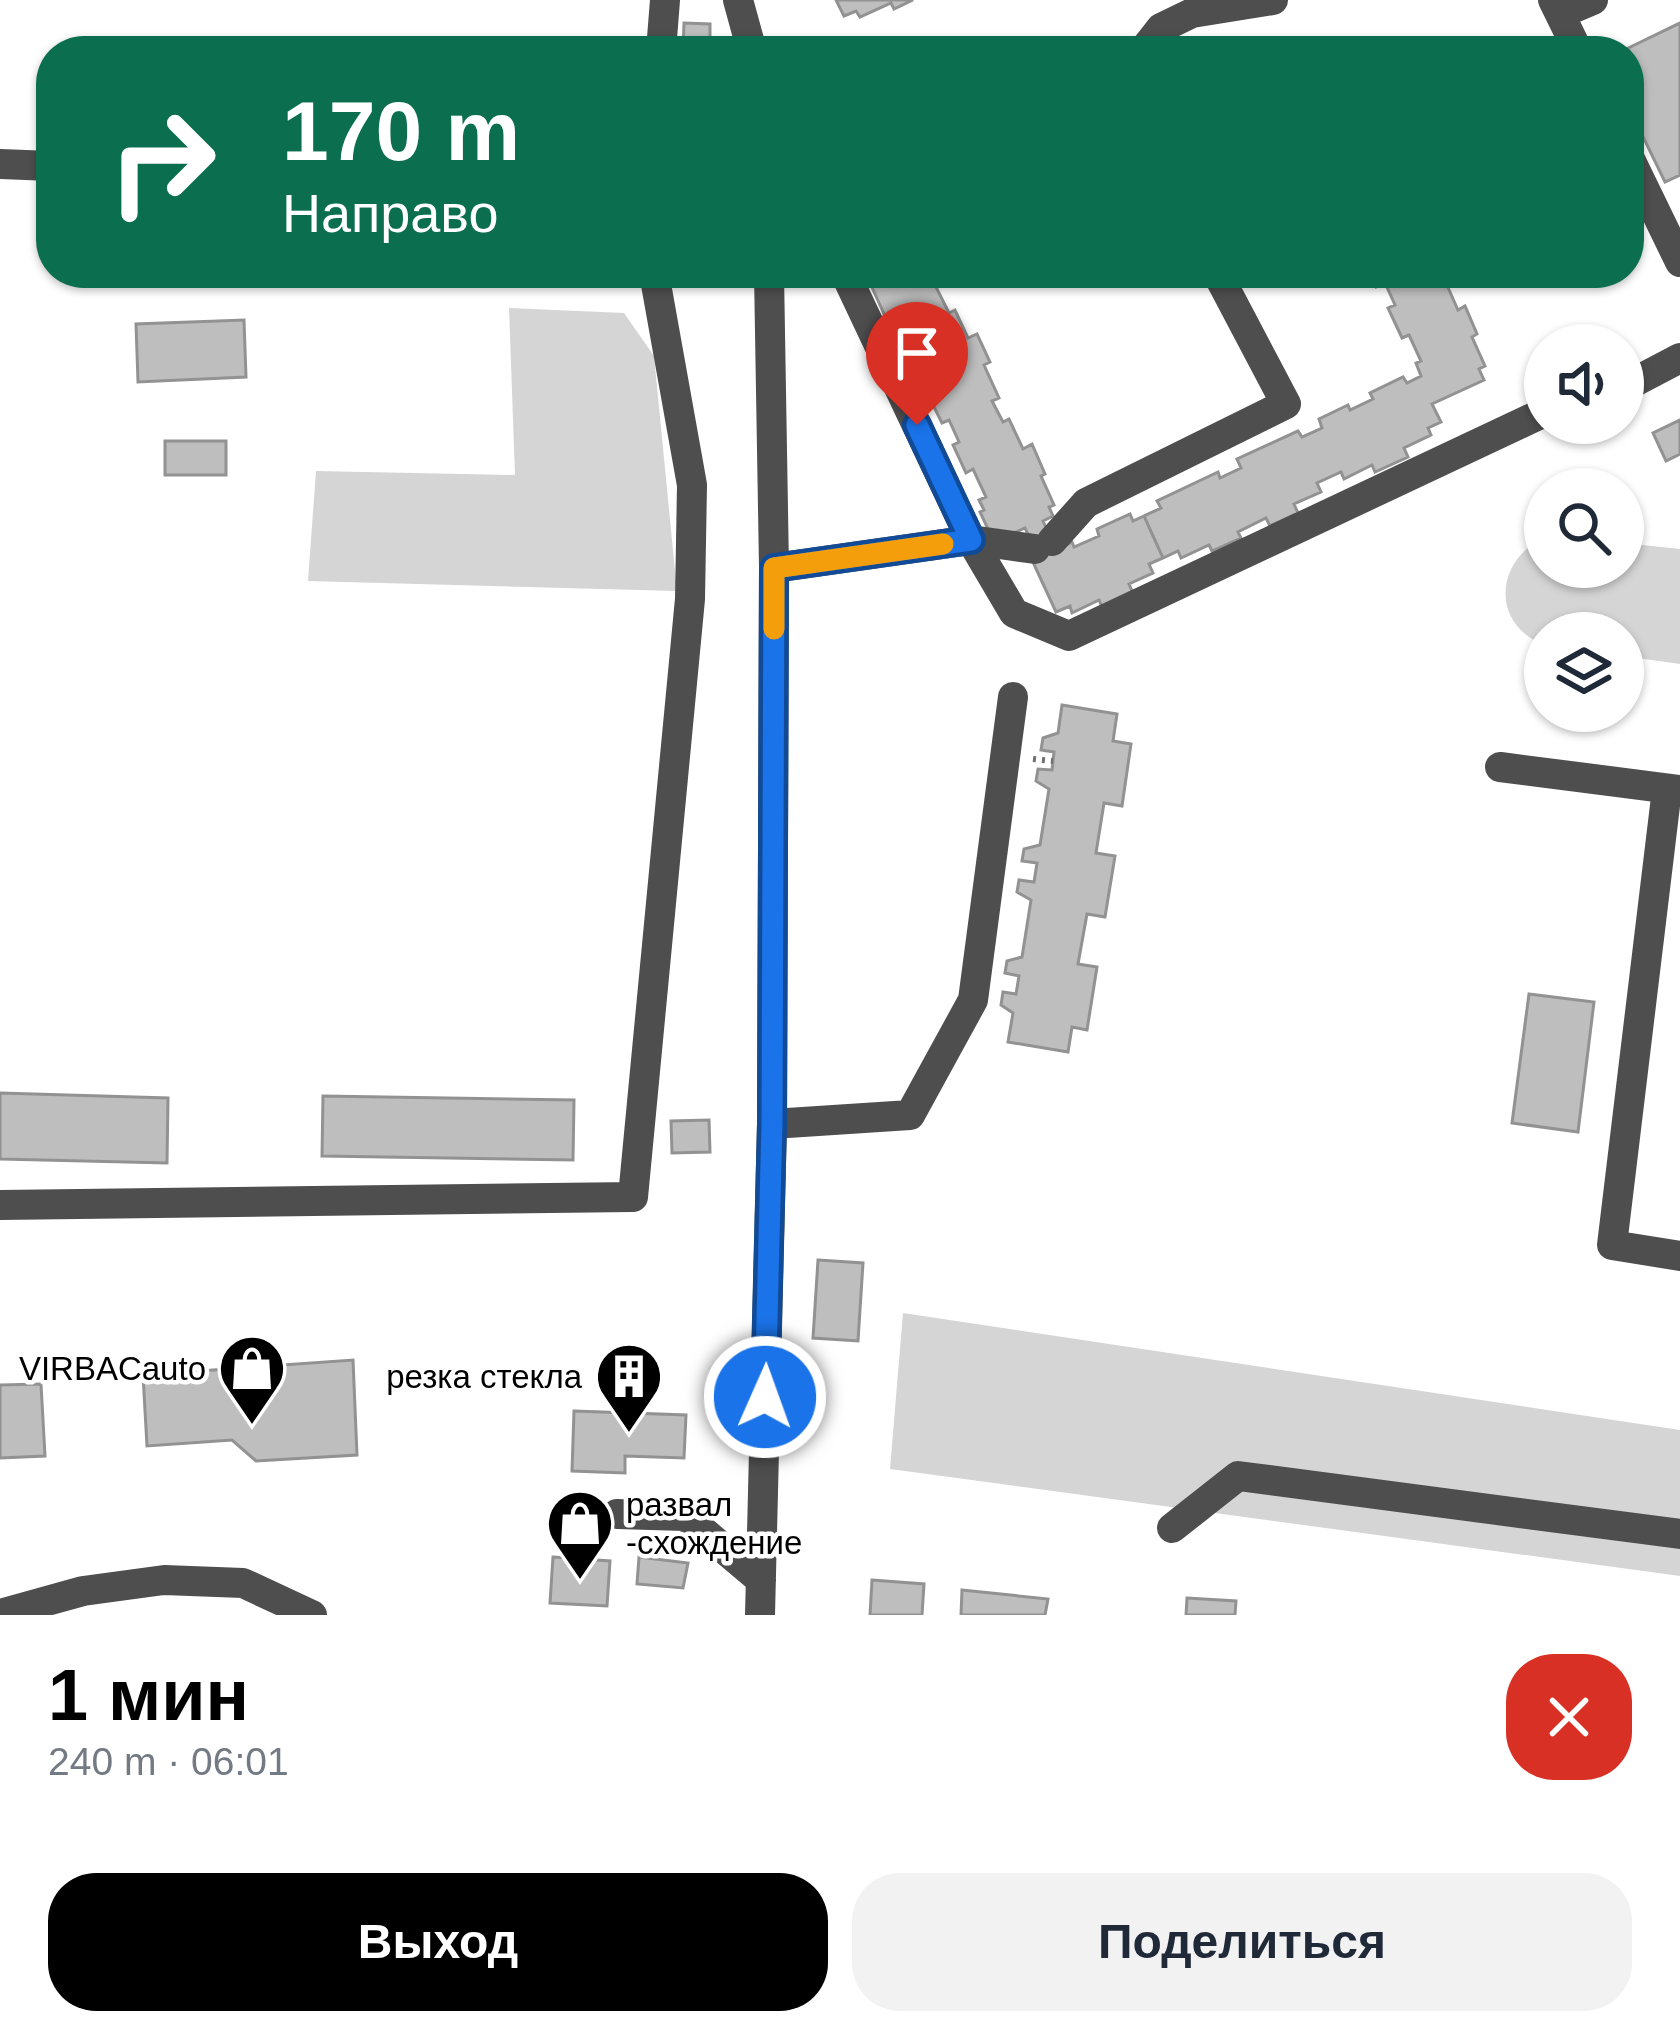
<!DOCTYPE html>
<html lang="ru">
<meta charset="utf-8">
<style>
body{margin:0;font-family:Helvetica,sans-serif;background:#f2f2f3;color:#1f2937;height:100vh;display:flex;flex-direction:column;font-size:45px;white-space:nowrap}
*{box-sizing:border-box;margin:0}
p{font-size:39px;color:#747a83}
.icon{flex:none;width:66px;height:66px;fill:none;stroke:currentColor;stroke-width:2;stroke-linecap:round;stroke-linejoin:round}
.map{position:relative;height:1615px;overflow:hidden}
.sheet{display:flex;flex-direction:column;background:#fff;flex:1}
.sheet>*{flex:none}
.hud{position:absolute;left:36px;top:36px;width:1608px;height:252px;border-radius:48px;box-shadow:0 3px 9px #0004;background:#0b6e4f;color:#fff;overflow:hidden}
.buttons{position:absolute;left:1524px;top:324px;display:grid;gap:24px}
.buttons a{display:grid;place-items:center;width:120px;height:120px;border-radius:50%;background:#fff;box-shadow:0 3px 9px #0004;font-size:60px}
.pin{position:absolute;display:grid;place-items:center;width:102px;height:102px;color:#fff;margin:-123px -51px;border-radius:50% 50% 50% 0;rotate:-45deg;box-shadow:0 0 12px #0007}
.pin .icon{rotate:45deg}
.me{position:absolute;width:132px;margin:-66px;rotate:2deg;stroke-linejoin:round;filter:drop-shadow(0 0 9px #0008)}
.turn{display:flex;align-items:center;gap:42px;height:252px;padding:0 48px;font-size:54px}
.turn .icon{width:156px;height:156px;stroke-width:2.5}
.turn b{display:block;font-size:84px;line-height:102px}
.round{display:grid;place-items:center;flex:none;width:126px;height:126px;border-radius:48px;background:#f2f2f3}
.headline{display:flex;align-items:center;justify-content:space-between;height:204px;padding:0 48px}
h1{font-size:72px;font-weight:800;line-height:90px;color:#000}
.action{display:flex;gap:24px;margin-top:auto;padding:24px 48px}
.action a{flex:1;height:138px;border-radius:48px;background:#000;color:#fff;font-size:48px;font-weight:800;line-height:138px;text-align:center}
.action a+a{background:#f2f2f3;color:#1f2937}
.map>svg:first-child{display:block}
.green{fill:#d5d5d5}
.building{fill:#bebebe;stroke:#929292;stroke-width:3}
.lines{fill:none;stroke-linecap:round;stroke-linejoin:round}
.path{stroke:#707070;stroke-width:6;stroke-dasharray:3 6;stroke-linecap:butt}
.minor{stroke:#4e4e4e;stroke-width:30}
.route-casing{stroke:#114b97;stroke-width:30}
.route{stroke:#1a73e8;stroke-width:21}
.slow{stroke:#f59e0b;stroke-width:21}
.labels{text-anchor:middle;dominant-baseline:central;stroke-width:9;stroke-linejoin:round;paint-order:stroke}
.poi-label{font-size:33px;fill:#000;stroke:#fff;text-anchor:end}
</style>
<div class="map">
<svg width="1680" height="1615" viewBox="0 0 1680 1615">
<rect width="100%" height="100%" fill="#fff"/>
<path class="green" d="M509 308 624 313 654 356 677 591 308 581 316 471 515 475Z
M1541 539H1545V567H1623V543L1680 549V664L1623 656V633H1545V645C1492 626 1494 564 1541 539Z
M903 1313 1680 1430V1576L890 1469Z"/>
<path class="building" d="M836 0H913L894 9 891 3 860 17 856 11 844 16Z
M684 23 710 24V51H683Z
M1680 23V175L1665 182 1629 108V51H1622Z
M874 273H939L943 284 936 287 949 313 955 310 968 338 977 334 990 362 984 365 999 398 992 401 1003 422 1009 419 1023 449 1032 444 1045 474 1041 476 1054 505 1049 507 1053 516 1043 521 1056 550 1072 542 1074 547 1099 536 1097 529 1130 514 1133 521 1144 516 1163 558 1149 564 1153 573 1129 584 1133 593 1102 607 1099 600 1072 613 1070 606 1056 612 1032 560 1039 557 1025 528 994 542 980 512 984 510 979 500 986 497 973 469 966 473 953 445 959 442 949 420 942 423 925 389 931 386 920 362 912 366 898 336 904 333 895 312 885 316 870 283 877 280Z
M1369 273H1433L1440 286 1446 283 1458 310 1465 306 1477 334 1472 337 1485 366 1479 369 1484 380 1432 404 1441 422 1428 428 1431 435 1404 448 1408 457 1375 472 1372 465 1344 479 1341 472 1317 483 1321 492 1294 504 1298 513 1270 526 1266 518 1238 532 1241 538 1212 551 1209 545 1181 558 1178 551 1163 558 1144 516 1161 508 1157 501 1218 472 1220 478 1241 468 1237 459 1298 431 1302 437 1322 428 1319 419 1348 405 1350 410 1373 399 1370 393 1403 377 1407 383 1421 376 1416 363 1421 361 1409 335 1402 338 1388 308 1395 305 1385 283 1376 287Z
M244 320 246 377 138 382 136 324Z
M1680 420V454L1666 461 1653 433Z
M165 441H226V475H165Z
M1062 705 1117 714 1113 741 1131 744 1122 806 1104 803 1096 853 1115 856 1105 917 1087 914 1078 964 1097 967 1087 1030 1072 1027 1068 1052 1008 1042 1013 1013 1001 1005 1003 992 1016 994 1019 976 1005 973 1007 961 1022 957 1031 900 1017 892 1019 880 1034 882 1037 863 1022 861 1024 849 1040 845 1049 789 1036 781 1038 769 1052 770 1054 752 1041 750 1043 738 1058 733Z
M1529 994 1594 1002 1578 1132 1512 1123Z
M0 1093 168 1098 167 1163 0 1159Z
M323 1096 574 1100 573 1160 322 1156Z
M709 1120 710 1152 672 1153 671 1121Z
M818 1260 863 1263 858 1341 813 1338Z
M353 1360 357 1455 256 1461 232 1440 147 1446 143 1375Z
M41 1384 45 1456 0 1458V1385Z
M574 1411 686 1415 684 1458 625 1456V1473L572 1471Z
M553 1557 610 1561 607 1606 550 1603Z
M639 1557 688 1563 683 1588 637 1584Z
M872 1580 924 1584 922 1615H870Z
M962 1590 1048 1599 1045 1615H961Z
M1187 1598 1236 1601 1235 1615H1186Z"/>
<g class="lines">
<path class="path" d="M1033 759 1053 761"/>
<path class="minor" d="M738 0 752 51
M1553 0 1578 51
M1560 14 1593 0
M661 51 665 0
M1143 51 1161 28 1192 13 1273 0
M1629 157 1680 262
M0 164 51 166
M845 273 971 540 1014 613 1069 636 1545 412
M1623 388 1680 358
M1052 541 1086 503 1286 404 1217 273
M774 568 971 540 1035 549
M1500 767 1680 790
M1667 789 1612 1245 1680 1256
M772 1124 910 1115 973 1000 1013 697
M0 1205 633 1197 690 599 692 485 654 273
M617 1514 685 1516 761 1580
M1172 1528 1238 1476 1680 1534
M0 1614 83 1591 164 1580 243 1583 312 1615
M760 1615 772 1124 774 568 769 273"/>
</g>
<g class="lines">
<defs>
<path id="route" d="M765 1397 772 1124 774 568 971 540 917 425"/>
</defs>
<use href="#route" class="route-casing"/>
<use href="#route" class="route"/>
<path class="slow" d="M774 629V568L943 544"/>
</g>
<defs>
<symbol id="shop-pin" viewBox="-11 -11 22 30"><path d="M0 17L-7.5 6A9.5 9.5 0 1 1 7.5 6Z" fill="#000" stroke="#fff"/><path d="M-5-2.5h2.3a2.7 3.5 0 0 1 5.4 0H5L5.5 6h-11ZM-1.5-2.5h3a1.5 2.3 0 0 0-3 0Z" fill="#fff"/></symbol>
<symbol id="building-pin" viewBox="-11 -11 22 30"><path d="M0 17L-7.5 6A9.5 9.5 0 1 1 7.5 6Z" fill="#000" stroke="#fff"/><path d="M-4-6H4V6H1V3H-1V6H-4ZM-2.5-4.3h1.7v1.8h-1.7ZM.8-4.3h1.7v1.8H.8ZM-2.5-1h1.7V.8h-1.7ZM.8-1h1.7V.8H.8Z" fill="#fff"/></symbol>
</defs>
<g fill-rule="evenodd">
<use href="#shop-pin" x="214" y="1330" width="76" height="104"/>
<use href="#building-pin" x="591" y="1338" width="76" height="104"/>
<use href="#shop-pin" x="542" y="1485" width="76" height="104"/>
</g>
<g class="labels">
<g class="poi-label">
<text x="206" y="1368">VIRBACauto</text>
<text x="582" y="1376">резка стекла</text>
<text x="626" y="1504" text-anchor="start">развал<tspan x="626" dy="38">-схождение</tspan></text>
</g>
</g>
</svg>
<div class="buttons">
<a><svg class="icon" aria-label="sound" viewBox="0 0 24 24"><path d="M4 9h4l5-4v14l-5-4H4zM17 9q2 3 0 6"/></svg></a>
<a><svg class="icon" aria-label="search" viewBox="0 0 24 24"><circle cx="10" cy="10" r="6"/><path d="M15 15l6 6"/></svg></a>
<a><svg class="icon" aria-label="layers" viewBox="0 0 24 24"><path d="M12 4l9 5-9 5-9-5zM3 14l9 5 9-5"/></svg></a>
</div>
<div class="pin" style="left:917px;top:425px;background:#d93025"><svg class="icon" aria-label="arrive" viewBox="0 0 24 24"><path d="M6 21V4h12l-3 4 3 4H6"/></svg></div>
<svg class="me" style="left:765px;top:1397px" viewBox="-20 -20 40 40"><circle r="17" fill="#1a73e8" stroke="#fff" stroke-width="3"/><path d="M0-11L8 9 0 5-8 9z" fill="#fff"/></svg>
<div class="hud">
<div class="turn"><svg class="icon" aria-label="right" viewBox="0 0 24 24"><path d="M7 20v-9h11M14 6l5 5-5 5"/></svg><div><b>170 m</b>Направо</div></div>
</div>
</div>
<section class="sheet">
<div class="headline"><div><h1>1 мин</h1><p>240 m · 06:01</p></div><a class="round" style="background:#d93025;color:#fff"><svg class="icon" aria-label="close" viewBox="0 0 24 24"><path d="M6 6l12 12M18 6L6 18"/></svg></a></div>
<div class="action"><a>Выход</a><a>Поделиться</a></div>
</section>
